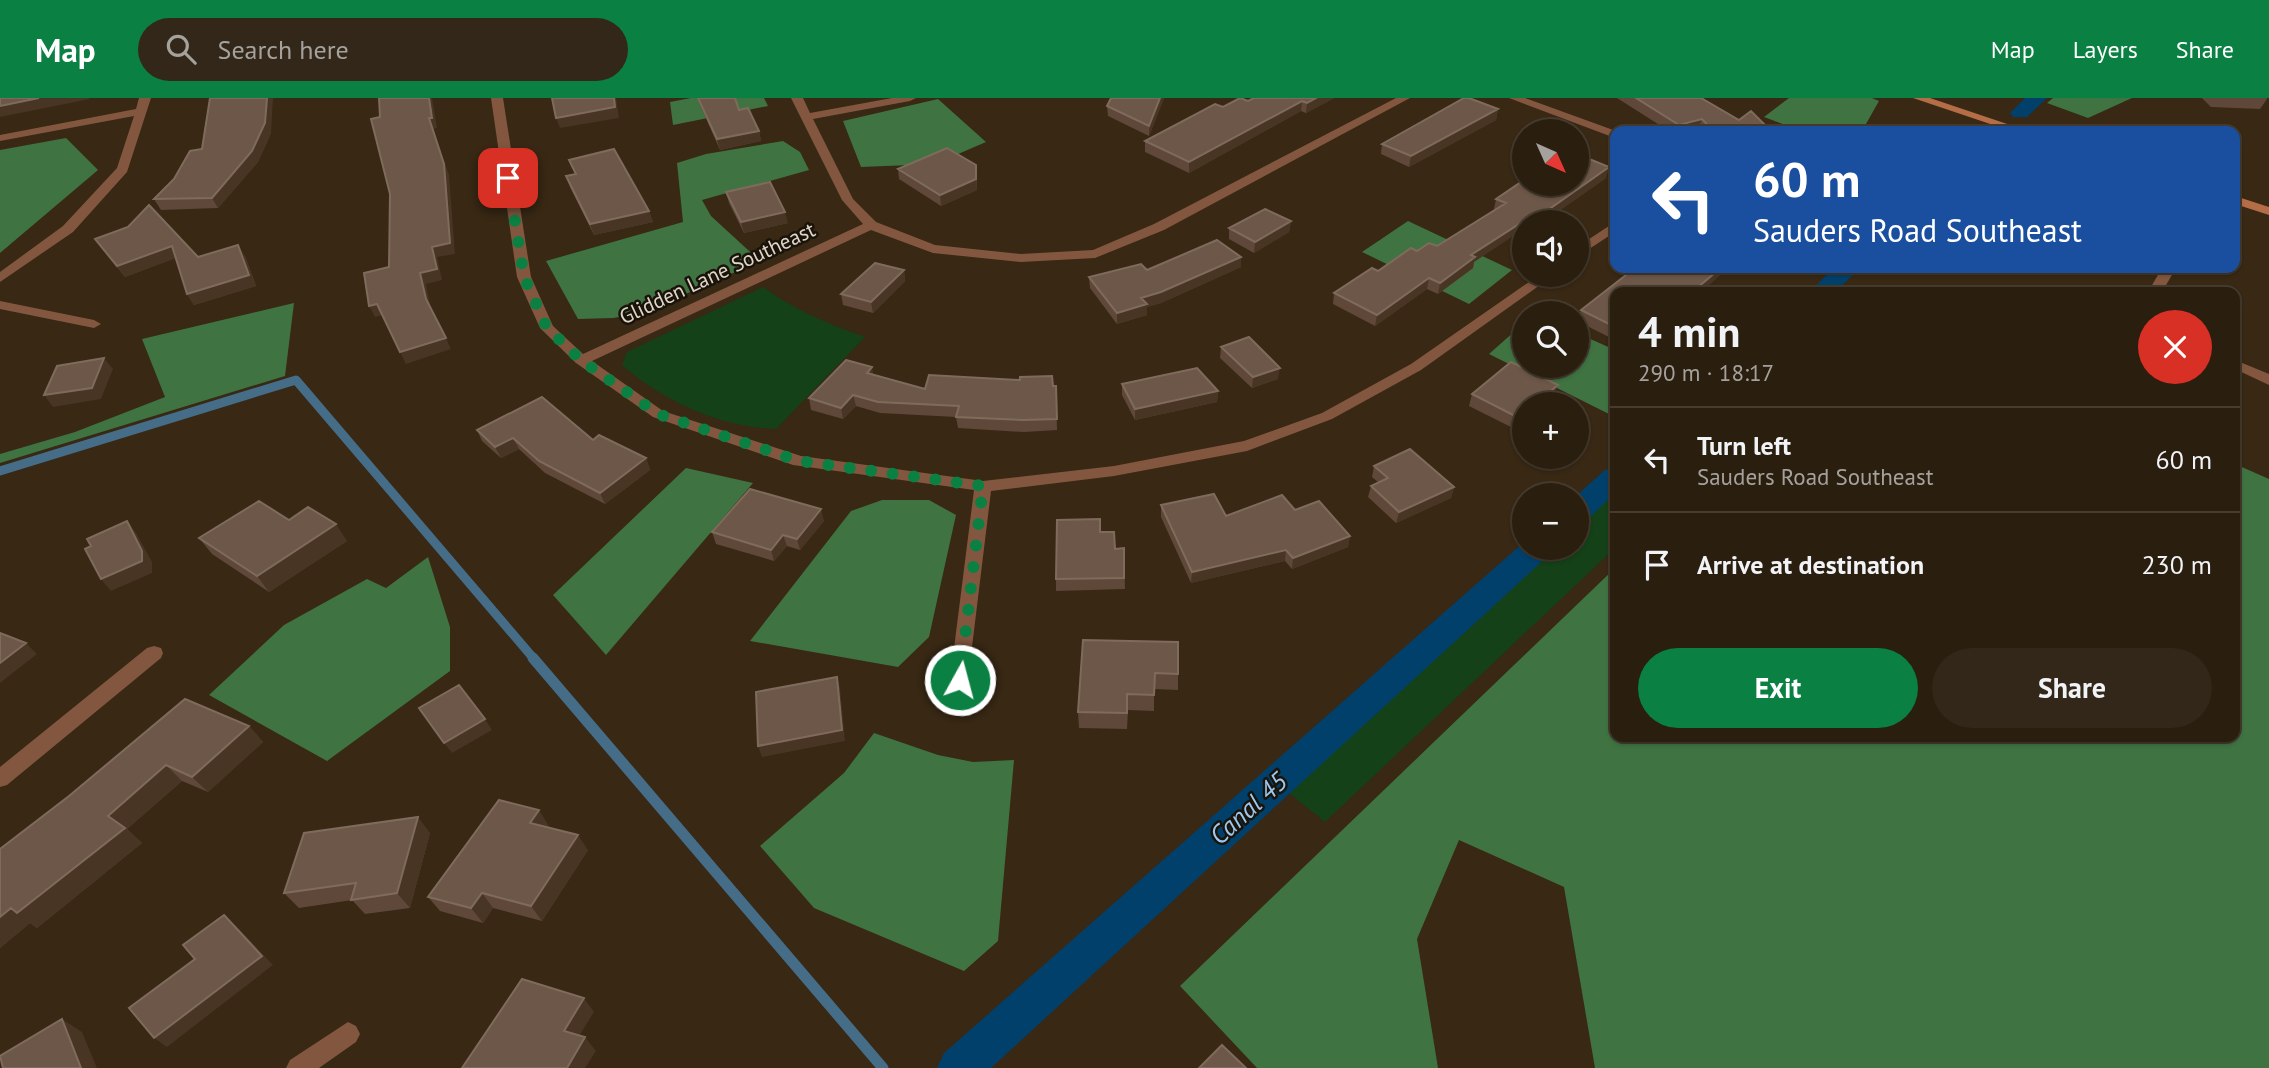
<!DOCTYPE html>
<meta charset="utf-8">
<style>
body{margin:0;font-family:"PT Sans",sans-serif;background:#322718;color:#f1f3f6;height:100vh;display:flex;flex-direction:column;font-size:26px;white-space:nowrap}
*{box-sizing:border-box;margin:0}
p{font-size:23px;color:#a5a29e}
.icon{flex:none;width:38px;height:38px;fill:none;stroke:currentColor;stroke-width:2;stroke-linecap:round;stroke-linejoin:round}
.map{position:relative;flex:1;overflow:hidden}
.details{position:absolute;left:1610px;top:189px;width:630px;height:455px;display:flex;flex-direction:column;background:#2a1e0f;border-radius:14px;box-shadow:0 2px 5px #0004,0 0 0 2px #463c2f}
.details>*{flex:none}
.guide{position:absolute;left:1610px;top:28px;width:630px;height:147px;border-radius:14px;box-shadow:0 2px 5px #0004,0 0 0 2px #463c2f;background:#1a4fa0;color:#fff;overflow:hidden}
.needle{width:46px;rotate:135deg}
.fabs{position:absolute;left:1512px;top:21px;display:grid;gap:14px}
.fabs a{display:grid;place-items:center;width:77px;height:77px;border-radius:50%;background:#2a1e0f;box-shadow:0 2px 5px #0004,0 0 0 2px #463c2f;font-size:35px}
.pin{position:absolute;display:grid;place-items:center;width:60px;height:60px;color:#fff;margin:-30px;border-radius:14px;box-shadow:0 4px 10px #0006}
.me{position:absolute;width:77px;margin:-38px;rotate:7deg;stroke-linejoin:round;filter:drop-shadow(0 0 5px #0008)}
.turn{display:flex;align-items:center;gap:24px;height:147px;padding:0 28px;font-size:32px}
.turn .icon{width:91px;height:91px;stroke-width:2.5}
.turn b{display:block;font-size:49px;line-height:60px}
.round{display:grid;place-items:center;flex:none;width:74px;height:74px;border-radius:37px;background:#322718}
.head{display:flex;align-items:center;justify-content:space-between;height:119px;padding:0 28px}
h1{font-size:42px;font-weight:700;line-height:52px}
.primary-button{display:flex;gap:14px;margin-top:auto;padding:14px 28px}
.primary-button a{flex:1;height:80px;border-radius:42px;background:#0b8043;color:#fff;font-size:28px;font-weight:700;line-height:80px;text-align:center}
.primary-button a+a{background:#322718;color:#f1f3f6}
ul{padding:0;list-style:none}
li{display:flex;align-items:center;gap:21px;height:105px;padding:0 28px;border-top:2px solid #463c2f}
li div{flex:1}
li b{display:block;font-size:26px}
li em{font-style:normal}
header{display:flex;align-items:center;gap:42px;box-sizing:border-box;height:98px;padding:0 35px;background:#0b8043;color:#fff}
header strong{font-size:33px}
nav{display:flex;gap:38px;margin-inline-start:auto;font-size:24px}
.search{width:490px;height:63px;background:#322718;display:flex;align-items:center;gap:18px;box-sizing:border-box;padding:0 24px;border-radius:38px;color:#a5a29e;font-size:26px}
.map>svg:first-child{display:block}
.green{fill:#144118}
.forest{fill:#3f7342}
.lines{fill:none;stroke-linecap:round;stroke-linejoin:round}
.stream-far1{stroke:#456d88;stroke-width:9}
.stream{stroke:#456d88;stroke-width:11}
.canal{fill:#02406c;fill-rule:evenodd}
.street{fill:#83573f;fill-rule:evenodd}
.secondary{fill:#b46d47;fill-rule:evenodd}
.wall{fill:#5f4839}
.shaded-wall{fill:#493524}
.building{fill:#6d5748;stroke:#7f6b5c;stroke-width:2}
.route{stroke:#0b8043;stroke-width:12;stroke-dasharray:0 21.6}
.labels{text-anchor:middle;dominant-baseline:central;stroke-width:5;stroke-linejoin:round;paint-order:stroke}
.far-street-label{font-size:21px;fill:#e0d5c9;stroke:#1a130a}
.water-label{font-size:26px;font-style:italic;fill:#9cc8f0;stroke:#1a130a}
</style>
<header>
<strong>Map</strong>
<div class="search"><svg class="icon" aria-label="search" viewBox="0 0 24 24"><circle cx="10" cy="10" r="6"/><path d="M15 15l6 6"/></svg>Search here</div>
<nav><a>Map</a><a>Layers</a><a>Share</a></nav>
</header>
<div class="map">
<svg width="2269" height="970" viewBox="0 0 2269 970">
<rect width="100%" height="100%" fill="#382814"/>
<path class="green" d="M763 189C795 212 828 226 865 239L776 331C719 329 665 304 622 267L627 254Z
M1615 375V450L1325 724 1263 674 1527 450H1577V407Z"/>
<path class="forest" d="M691 0H764L768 8 673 27 670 4Z
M1789 0H1872L1879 3 1862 33H1801L1764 19Z
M2053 0H2132L2088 20 2047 5Z
M938 1 986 44 935 66 861 69 843 23Z
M66 40 98 72 0 155V52Z
M783 43 800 54 809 72 702 102 711 118 760 163 643 215 613 220 578 221 546 163 683 124 677 65 706 56Z
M1408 123 1512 172 1469 206 1362 154Z
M294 205 285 278 0 365V356L75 334 165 299 142 241Z
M1524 225V268H1577V235L1615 252V319L1489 256Z
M2235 366 2269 381V970H1595L1564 789 1459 742 1417 841 1438 970H1257L1180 888 1615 470V639H2235Z
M686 370 753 385 606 557 553 497Z
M882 402H929L956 417 929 539 898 569 750 543 851 413Z
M428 459 450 529V573L327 663 209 597 284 527 367 481 386 490Z
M874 635 938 657 973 664 1014 662 998 843 964 873 814 810 760 748 844 675Z"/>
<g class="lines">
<path class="stream-far1" d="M0 373 296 282 535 562"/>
<path class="stream" d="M533 560 883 970"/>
<path class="canal" d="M2025 0H2047L2027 19H2013L2010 15Z
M1834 170H1860L1835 194H1809Z
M1615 369V395L1588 421 1577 424V397L1605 372Z
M1524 444V450H1552L1548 458 991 970H937L944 955Z"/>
<path class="street" d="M139 0H151L127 74 73 134 0 184V174L63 128 117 70 134 18 0 43V37L136 11Z
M491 0H503L531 179 553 228 583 256 863 126 842 102 791 0H803L810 15 892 0H916L910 3 813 21 853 101 876 124 935 147 1021 156 1093 152 1154 126 1396 0H1410L1164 132 1095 160 1021 164 933 155 871 132 592 263 663 313 801 358 983 383 1114 368 1244 343 1322 315 1411 266 1539 177H1554L1421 272 1332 321 1247 353 1114 378 991 393 968 582 966 587 959 589 952 587 950 582 974 392 793 367 653 319 576 265 540 230 517 179Z
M1509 0H1525L1616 33 1615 40Z
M1615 124V134L1577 159V149Z
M2162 170H2176L2162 194H2148Z
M0 203 94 222 101 226 94 230 0 211Z
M2235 262 2269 276V287L2235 271Z
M154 548 161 550 163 555 161 560 7 687 0 689V669L147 550Z
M348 924 356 928 360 936 356 944 319 970H286L290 962Z"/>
<path class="secondary" d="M1913 0H1930L2028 33H2011Z
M2235 98 2269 109V117L2235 106Z"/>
</g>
<path class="wall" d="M697 0H735L739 12 759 33 761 43 720 52Z
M1111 0H1164L1149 38 1108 18 1107 8Z
M1254 0H1334L1306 15 1301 13 1189 75 1145 54V43L1223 9 1248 3Z
M1617 0H1701L1739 22 1771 33H1700L1698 31 1691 33H1669Z
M2202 0H2267V1L2260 11 2211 9Z
M1498 11 1496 22 1409 69 1381 56 1382 46Z
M271 35 258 64 218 110 161 112 154 101 202 51Z
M569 62 649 113 653 124 594 137 570 89 566 78 575 76Z
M898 71 977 78V92L941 108 899 81Z
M1606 80 1543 124H1524L1474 164 1473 170 1438 196 1427 191 1375 228 1333 206 1334 195 1417 153 1437 148 1495 112 1494 111 1496 101Z
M726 94 788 125 744 135 729 105Z
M1291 123 1289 134 1254 155 1229 141V130Z
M95 141 198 159 245 158 256 188 194 207 187 196 175 160 125 179Z
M1241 159V169L1161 205 1147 209V217L1117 226 1090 190 1089 179 1147 172Z
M904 172 905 183 873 215 843 207 841 196Z
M1615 194V242L1577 223 1581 212Z
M1221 249 1278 281 1252 290 1220 260Z
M874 277 925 291 1056 288 1057 332 1024 334 958 330 956 319 880 315 856 308 843 321 811 312 809 300Z
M1122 286 1218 293 1217 304 1135 322 1122 297Z
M1472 296 1554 298 1524 306V324L1515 331 1469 308Z
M477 332 593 342 646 360 650 372 605 406 545 375 519 351 501 360 482 343Z
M1374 368 1454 389 1451 400 1396 425 1368 399 1371 388 1378 384 1372 379Z
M1161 407 1226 418 1295 412 1350 438 1348 449 1292 471 1285 463 1191 485 1161 419Z
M289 422 347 443 269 494 212 456 199 440Z
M824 423 800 452 787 448 774 463 716 446 712 434Z
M1100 434 1115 451 1124 450 1125 491 1056 493V481Z
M1083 542 1178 576V592L1154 591V613L1128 612 1127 631 1079 630 1078 614Z
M249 628 263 644 208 694 182 683 127 731 142 745 37 830 30 825 0 850V751Z
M549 728 548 729 588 752 542 823 493 810 483 825 440 813 428 799Z
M430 735 410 810 365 816 352 802 299 810 284 795Z"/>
<path class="shaded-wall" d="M39 0H89L90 1 0 19V8Z
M267 0H273L271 35 258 64 218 110 212 100Z
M429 0H432L437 30 433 31 449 77 455 156 437 159 442 182 426 186 431 212 426 201 420 175 432 149 429 20Z
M614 0H616L619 20 560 30 556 20Z
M1160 0H1164L1149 38V28Z
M1316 0H1334L1306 15 1307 5Z
M1302 3 1301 13 1189 75V64Z
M1498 11 1496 22 1409 69 1411 58Z
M1702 21 1698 31 1691 33H1677L1679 27Z
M759 33 761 43 720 52 717 41Z
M976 67 977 92 941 108 940 97Z
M1609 69 1606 80 1543 124H1537L1538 119Z
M649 113 653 124 594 137 590 126Z
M785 114 788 125 744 135 741 124Z
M1533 117 1531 124H1524V131L1474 164 1473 170 1438 196 1440 185 1471 157Z
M1291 123 1289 134 1254 155 1255 144Z
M238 147 245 158 256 188 194 207 187 196Z
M172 148 179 159 125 179 117 168Z
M1241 159V169L1161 205 1147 209V217L1117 226V215L1141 200Z
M1721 170H1729L1701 194H1692Z
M904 172 905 183 873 215 871 204Z
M1429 180 1427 191 1375 228 1377 217Z
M377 206 383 217 375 219 369 208Z
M446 240 451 251 406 266 400 254Z
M104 260 113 271 101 301 53 309 44 297Z
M872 269 874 280 867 275Z
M1280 270 1278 281 1252 290 1253 279Z
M1558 287 1554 298 1544 306H1535Z
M1218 293 1217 304 1135 322V311Z
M853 297 856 308 843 321 841 310Z
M1524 315V324L1515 331 1519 320Z
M513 340 519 351 501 360 495 349Z
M646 360 650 372 605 406 600 395Z
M1454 389 1451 400 1396 425 1399 414Z
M821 411 824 423 800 452 797 441Z
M127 423 136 435 152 464V475L111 493 101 481Z
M336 426 347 443 269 494 257 478Z
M783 437 787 448 774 463 771 452Z
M1350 438 1348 449 1292 471 1293 460Z
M1286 452 1285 463 1191 485 1192 474Z
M26 545 37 556 0 585V565Z
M837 579 840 590 845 643 762 659 758 648Z
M485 621 492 632 452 655 444 645Z
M249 628 263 644 208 694 192 679Z
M166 667 182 683 127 731 142 745 37 830 30 825 0 850V819L11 810 108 718Z
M539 712 549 728 540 740 530 725Z
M418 719 430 735 410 810 397 795Z
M578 737 588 752 542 823 531 808Z
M482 795 493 810 483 825 471 810Z
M224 817 235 827 273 867 167 949 154 940Z
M584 900 594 914 574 946 564 933Z
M62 921 82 934 97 970H81Z
M585 939 596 953 585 970H567Z"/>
<path class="building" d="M0 0H39L0 8Z
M210 0H267L265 25 252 53 212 100 154 101 174 81 190 53 202 51Z
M379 0H429L432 20H429L444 66 450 145 432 149 437 171 420 175 426 201 446 240 400 254 377 206 369 208 364 175 389 169 390 96 371 21 380 19Z
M552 0H614L615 9 556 20Z
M698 0H735L739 12 748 10 759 33 717 41Z
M1111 0H1160L1149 28 1107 8Z
M1240 0 1248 3 1254 0H1316L1307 5 1302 3 1189 64 1145 43 1215 6 1223 9Z
M1464 0H1469L1498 11 1411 58 1382 46Z
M1636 0H1701L1739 22 1751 13 1771 33H1713L1702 21 1679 27Z
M947 50 976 67V81L940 97 898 71Z
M614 51 649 113 590 126 566 78 576 76 569 62Z
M1577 56 1609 69 1538 119 1533 117 1471 157 1475 159 1440 185 1429 180 1377 217 1334 195 1372 170 1378 173 1411 150 1417 153 1429 145 1437 148 1506 105 1496 101 1524 82V86H1577Z
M770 84 785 114 741 124 726 94Z
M149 107 198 159 238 147 249 177 187 196 172 148 117 168 95 141 128 129Z
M1265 111 1291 123 1255 144 1229 130Z
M1217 142 1241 159 1161 194 1141 200 1147 206 1117 215 1089 179 1141 166 1147 172Z
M875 165 904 172 871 204 841 196Z
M1635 170H1721L1692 194H1615V229L1581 212Z
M1249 239 1280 270 1253 279 1221 249Z
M104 260 92 290 44 297 57 268Z
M846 262 872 269 867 275 925 291 929 277 1020 282V279L1052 278 1053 288H1056L1057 321 1023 322 956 319 959 308 878 304 853 297 841 310 809 300Z
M1511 264 1558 287 1535 306H1524V315L1519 320 1472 296Z
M1197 270 1218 293 1135 311 1122 286Z
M542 299 593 342 599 337 646 360 600 395 539 363 513 340 495 349 477 332Z
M1410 351 1454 389 1399 414 1371 388 1388 380 1374 368Z
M750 391 821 411 797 441 783 437 771 452 712 434Z
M1214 396 1226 418 1282 397 1295 412 1319 403 1350 438 1293 460 1286 452 1192 474 1161 407Z
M259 403 289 422 308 409 336 426 257 478 199 440Z
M1100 421V434H1114L1115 451 1124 450V480L1056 481 1057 422Z
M127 423 142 453V463L101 481 85 451 91 448 87 441Z
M0 535 26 545 0 565Z
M1083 542 1178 544V576L1155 575 1154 597 1127 596V615L1078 614Z
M837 579 842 632 758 648 756 594Z
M459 587 485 621 444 645 419 610Z
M185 601 249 628 192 679 166 667 108 718 125 730 17 815 11 810 0 819V751L69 698Z
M499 702 539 712 530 725 578 737 531 808 482 795 471 810 428 799Z
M418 719 397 795 351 802 356 785 284 795 304 735Z
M224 817 262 858 154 940 129 910 195 861 183 847Z
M522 881 584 900 564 933 585 939 567 970H462Z
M62 921 81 970H3L0 958Z
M1222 947 1246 970H1199Z"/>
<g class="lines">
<path class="route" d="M508 80 524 179 547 230 581 262 658 316 799 363 983 388 960 582"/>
</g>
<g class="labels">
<g class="far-street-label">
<text transform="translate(717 175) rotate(-25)">Glidden Lane Southeast</text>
</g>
<g class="water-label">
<text transform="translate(1248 710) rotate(-42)">Canal 45</text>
</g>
</g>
</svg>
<div class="fabs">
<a><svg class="needle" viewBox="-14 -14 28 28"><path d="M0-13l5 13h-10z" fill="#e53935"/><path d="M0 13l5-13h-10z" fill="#a5a29e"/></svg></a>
<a><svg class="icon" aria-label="sound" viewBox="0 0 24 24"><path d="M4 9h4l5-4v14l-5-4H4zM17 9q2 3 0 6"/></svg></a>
<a><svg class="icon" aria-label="search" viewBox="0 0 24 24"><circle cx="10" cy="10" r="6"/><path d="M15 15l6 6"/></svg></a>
<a>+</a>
<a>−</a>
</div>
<div class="pin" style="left:508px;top:80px;background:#d93025"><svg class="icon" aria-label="arrive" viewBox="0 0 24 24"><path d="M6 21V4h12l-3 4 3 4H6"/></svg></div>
<svg class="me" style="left:960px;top:582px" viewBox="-20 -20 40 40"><circle r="17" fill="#0b8043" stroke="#fff" stroke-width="3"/><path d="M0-11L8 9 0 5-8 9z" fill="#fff"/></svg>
<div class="guide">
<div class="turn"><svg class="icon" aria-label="left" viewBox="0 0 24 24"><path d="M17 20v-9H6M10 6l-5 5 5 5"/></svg><div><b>60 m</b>Sauders Road Southeast</div></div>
</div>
<section class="details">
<div class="head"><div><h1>4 min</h1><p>290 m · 18:17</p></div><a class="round" style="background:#d93025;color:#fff"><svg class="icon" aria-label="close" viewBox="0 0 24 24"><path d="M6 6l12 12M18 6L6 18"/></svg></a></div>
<ul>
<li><svg class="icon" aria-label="left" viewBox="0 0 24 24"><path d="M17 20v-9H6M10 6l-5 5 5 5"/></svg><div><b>Turn left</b><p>Sauders Road Southeast</p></div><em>60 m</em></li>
<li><svg class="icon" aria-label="arrive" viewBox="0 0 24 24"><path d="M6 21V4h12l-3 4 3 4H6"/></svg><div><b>Arrive at destination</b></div><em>230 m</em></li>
</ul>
<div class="primary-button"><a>Exit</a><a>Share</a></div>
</section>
</div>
